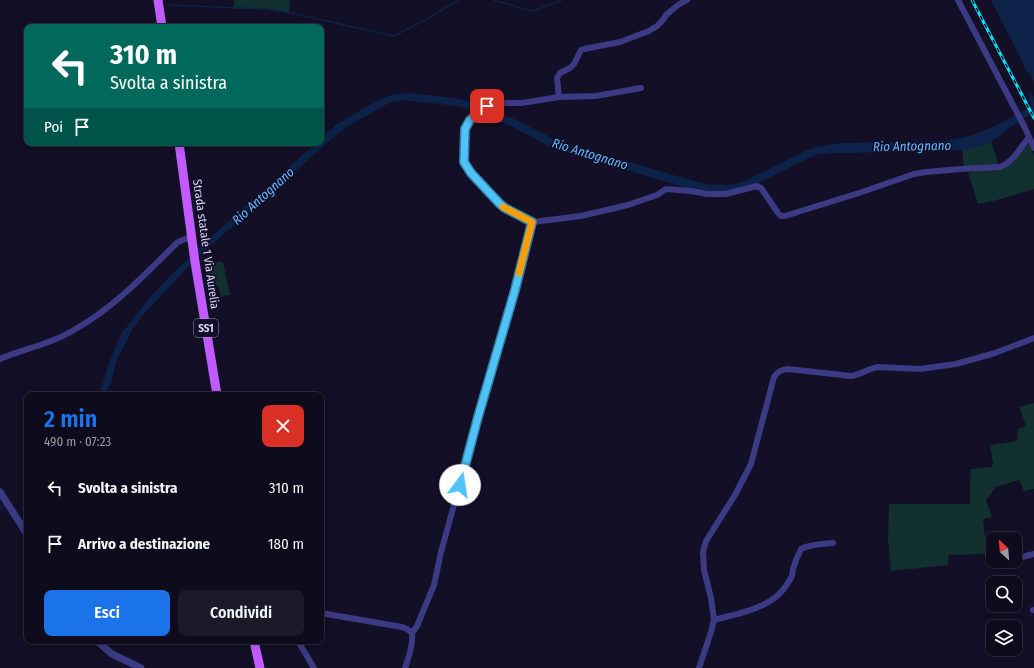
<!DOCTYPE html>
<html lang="it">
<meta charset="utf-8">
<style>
body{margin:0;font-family:"Fira Sans Condensed",sans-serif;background:#1c1929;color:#f1f3f6;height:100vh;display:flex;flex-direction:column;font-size:15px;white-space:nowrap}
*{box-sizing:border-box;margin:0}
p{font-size:13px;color:#9b9ba3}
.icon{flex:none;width:22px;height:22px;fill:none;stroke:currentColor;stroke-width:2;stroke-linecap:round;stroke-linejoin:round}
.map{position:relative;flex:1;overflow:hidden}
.panel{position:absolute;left:24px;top:392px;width:300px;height:252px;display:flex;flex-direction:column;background:#0e0b1c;border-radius:8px;box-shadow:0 2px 10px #0003,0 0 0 1px #2e2b3b}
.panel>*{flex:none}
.guide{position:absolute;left:24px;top:24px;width:300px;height:122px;border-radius:8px;box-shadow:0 2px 10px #0003,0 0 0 1px #2e2b3b;background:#00695c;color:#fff;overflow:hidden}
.needle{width:26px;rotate:334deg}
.controls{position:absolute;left:986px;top:532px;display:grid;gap:8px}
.controls a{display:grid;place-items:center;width:36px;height:36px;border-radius:8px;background:#0e0b1c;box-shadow:0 2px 10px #0003,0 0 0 1px #2e2b3b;font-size:20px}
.pin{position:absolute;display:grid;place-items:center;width:34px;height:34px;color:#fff;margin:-17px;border-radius:8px;box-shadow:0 2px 6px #0006}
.me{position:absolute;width:44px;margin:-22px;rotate:14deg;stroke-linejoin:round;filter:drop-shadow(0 0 3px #0008)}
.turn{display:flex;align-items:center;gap:14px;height:84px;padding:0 20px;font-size:18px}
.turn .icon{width:52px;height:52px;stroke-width:2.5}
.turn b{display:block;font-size:28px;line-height:34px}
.then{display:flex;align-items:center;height:38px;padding:0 20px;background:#0003;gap:8px;font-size:15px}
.round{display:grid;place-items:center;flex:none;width:42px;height:42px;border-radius:8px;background:#1c1929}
.headline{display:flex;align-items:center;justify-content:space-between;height:68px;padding:0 20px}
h1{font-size:24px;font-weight:600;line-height:30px;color:#1a73e8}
.action{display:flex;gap:8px;margin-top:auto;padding:8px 20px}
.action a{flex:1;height:46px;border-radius:8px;background:#1a73e8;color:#fff;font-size:16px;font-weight:600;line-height:46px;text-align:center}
.action a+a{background:#1c1929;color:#f1f3f6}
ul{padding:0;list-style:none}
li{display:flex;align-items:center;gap:12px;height:56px;padding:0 20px}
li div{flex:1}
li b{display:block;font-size:15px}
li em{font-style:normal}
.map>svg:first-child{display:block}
.green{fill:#12302f}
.water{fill:#0c2248}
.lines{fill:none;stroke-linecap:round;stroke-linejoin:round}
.stream{stroke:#0c2248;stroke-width:1.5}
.minor{stroke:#3d3a85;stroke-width:6}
.tertiary{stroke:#3d3a85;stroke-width:7}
.primary{stroke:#c25bff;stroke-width:9}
.rail-casing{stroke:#00e5ff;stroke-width:3}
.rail{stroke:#130f26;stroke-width:1.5;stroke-dasharray:4.5;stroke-linecap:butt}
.route-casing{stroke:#337fa1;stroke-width:10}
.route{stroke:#4fc3f7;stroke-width:7}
.slow{stroke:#f59e0b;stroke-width:7}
.labels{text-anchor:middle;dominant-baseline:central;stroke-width:3.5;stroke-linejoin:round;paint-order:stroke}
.shield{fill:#130f26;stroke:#9e99be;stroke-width:1}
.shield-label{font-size:11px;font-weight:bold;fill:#d9d4ff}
.street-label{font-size:12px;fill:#d9d4ff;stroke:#130f26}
.water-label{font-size:13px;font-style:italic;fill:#62b6ff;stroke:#130f26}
</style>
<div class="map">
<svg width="1034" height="668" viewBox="0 0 1034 668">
<rect width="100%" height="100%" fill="#130f26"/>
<path class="green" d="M234 0H290L289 13 260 8 234 9Z
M991 142 999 165 964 167 962 150 977 147Z
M1027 144 1029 145 1034 155V189L997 200 978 204 968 173 982 170 1001 168Z
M223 262 230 295 221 296 218 287C213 285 212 288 208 291L207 290C207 284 205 268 210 264 212 262 219 262 223 262Z
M1034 403V489L1024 491 1019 480 996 487 986 500 992 517 983 519 987 554 949 555 948 565 891 571 888 539 889 504H970V479L971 469 992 467 993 463 990 445 1017 441 1018 429 1026 426 1019 407Z"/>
<path class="water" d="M991 0H1034V83L1031 76 1026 71 1024 65Z
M408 93 439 96 465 100 514 119 554 139 571 145 697 182 715 185H729L738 183 747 180 805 151 817 147 841 143 943 141C977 138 1003 122 1032 106L1028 99 1030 98V93L1034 97V113L1016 123 991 142 977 147 962 150 942 151 841 153 818 154 795 165 759 183 727 192H701L554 149 511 126 476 111 457 106 403 100 391 102 353 123 335 136 275 189 201 254 188 267 144 314 133 328 116 362 112 380 105 395H99L109 363 121 334 151 296 173 273 200 247 316 143H321V138L336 125 356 113 381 99 393 95Z"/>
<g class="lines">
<path class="stream" d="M493 0 532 11 539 9 562 0
M167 5 267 9 286 12 394 36 429 18 458 0
M0 510 6 504"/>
<path class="minor" d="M958 0 1024 126 1034 148
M641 88 596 96 559 97 522 103H493L487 106 476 115 470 120 465 129 464 162 471 173 500 204 505 208 533 222 581 216 628 205 657 195 666 189 691 191 707 194H726L757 186 761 188 778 213 781 216H785L859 193 914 174 926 172 961 169 1000 167C1012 163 1021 147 1029 137
M559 97 557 78 560 73 570 68 574 64 581 50 584 49 620 42 649 31 657 26 663 20 666 15 678 5 687 0
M0 359C14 353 29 349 43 344 55 340 68 334 79 327 117 305 147 272 178 242L185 239 193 238
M1022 557 1034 554
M1033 610H1034
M321 613 402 627 407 629 412 633
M714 620C732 615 755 611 770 601 779 596 786 587 791 578 793 575 792 573 793 569 795 562 798 555 801 549 810 544 823 544 833 543
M298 641 314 668
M405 668C409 656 413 646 412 633L417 626 434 585 441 552 457 494 478 417 515 290 533 222
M699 668 711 632 714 620 711 598 704 570 703 552 706 541 735 495 751 464 774 377C778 371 781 370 788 369L851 376C861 375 869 368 878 367L920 369 956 364 995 353 1034 338"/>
<path class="tertiary" d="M0 492 27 534
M97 641 112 654 141 668"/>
<path class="primary" d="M158 0 162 27
M179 143 195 262 217 395
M254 641 260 668"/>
<defs>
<path id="rail" d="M972 0 1034 118"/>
</defs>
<use href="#rail" class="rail-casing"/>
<use href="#rail" class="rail"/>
</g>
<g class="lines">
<defs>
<path id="route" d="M460 485 478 417 515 290 532 222 505 208 500 204 471 173 464 162 465 129 470 120 487 106"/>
</defs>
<use href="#route" class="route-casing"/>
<use href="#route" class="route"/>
<path class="slow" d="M503 207 532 222 519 273"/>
</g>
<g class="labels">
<rect class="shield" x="194" y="319" width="24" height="18" rx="3"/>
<g class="shield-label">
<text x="206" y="328">SS1</text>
</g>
<g class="street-label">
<text transform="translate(206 244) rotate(82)">Strada statale 1 Via Aurelia</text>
</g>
<g class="water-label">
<text transform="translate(912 146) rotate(-1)">Rio Antognano</text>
<text transform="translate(590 154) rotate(17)">Rio Antognano</text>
<text transform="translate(263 196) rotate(-42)">Rio Antognano</text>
</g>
</g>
</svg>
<div class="controls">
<a><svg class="needle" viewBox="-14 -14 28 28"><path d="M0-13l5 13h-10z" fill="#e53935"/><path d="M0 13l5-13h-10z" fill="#9b9ba3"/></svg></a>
<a><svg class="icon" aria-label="search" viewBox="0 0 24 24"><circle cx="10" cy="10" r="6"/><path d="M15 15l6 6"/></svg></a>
<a><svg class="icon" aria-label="layers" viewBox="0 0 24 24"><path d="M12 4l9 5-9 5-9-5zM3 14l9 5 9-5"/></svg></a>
</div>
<div class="pin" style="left:487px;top:106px;background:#d93025"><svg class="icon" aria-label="arrive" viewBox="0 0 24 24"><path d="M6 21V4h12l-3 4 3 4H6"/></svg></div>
<svg class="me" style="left:460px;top:485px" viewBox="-20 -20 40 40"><circle r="19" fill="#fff"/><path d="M0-13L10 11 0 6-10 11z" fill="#4fc3f7"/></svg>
<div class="guide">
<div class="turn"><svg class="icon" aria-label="left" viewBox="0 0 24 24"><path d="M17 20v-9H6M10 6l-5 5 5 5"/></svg><div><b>310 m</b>Svolta a sinistra</div></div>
<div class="then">Poi<svg class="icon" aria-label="arrive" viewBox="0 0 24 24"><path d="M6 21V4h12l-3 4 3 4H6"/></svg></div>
</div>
<section class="panel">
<div class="headline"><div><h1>2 min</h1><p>490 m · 07:23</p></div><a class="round" style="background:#d93025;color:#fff"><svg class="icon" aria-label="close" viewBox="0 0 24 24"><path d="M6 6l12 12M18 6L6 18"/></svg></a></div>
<ul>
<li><svg class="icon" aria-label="left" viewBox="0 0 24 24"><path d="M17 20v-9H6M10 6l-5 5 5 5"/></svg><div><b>Svolta a sinistra</b></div><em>310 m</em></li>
<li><svg class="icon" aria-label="arrive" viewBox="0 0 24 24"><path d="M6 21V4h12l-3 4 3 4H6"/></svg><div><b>Arrivo a destinazione</b></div><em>180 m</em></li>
</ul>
<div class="action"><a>Esci</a><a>Condividi</a></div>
</section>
</div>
